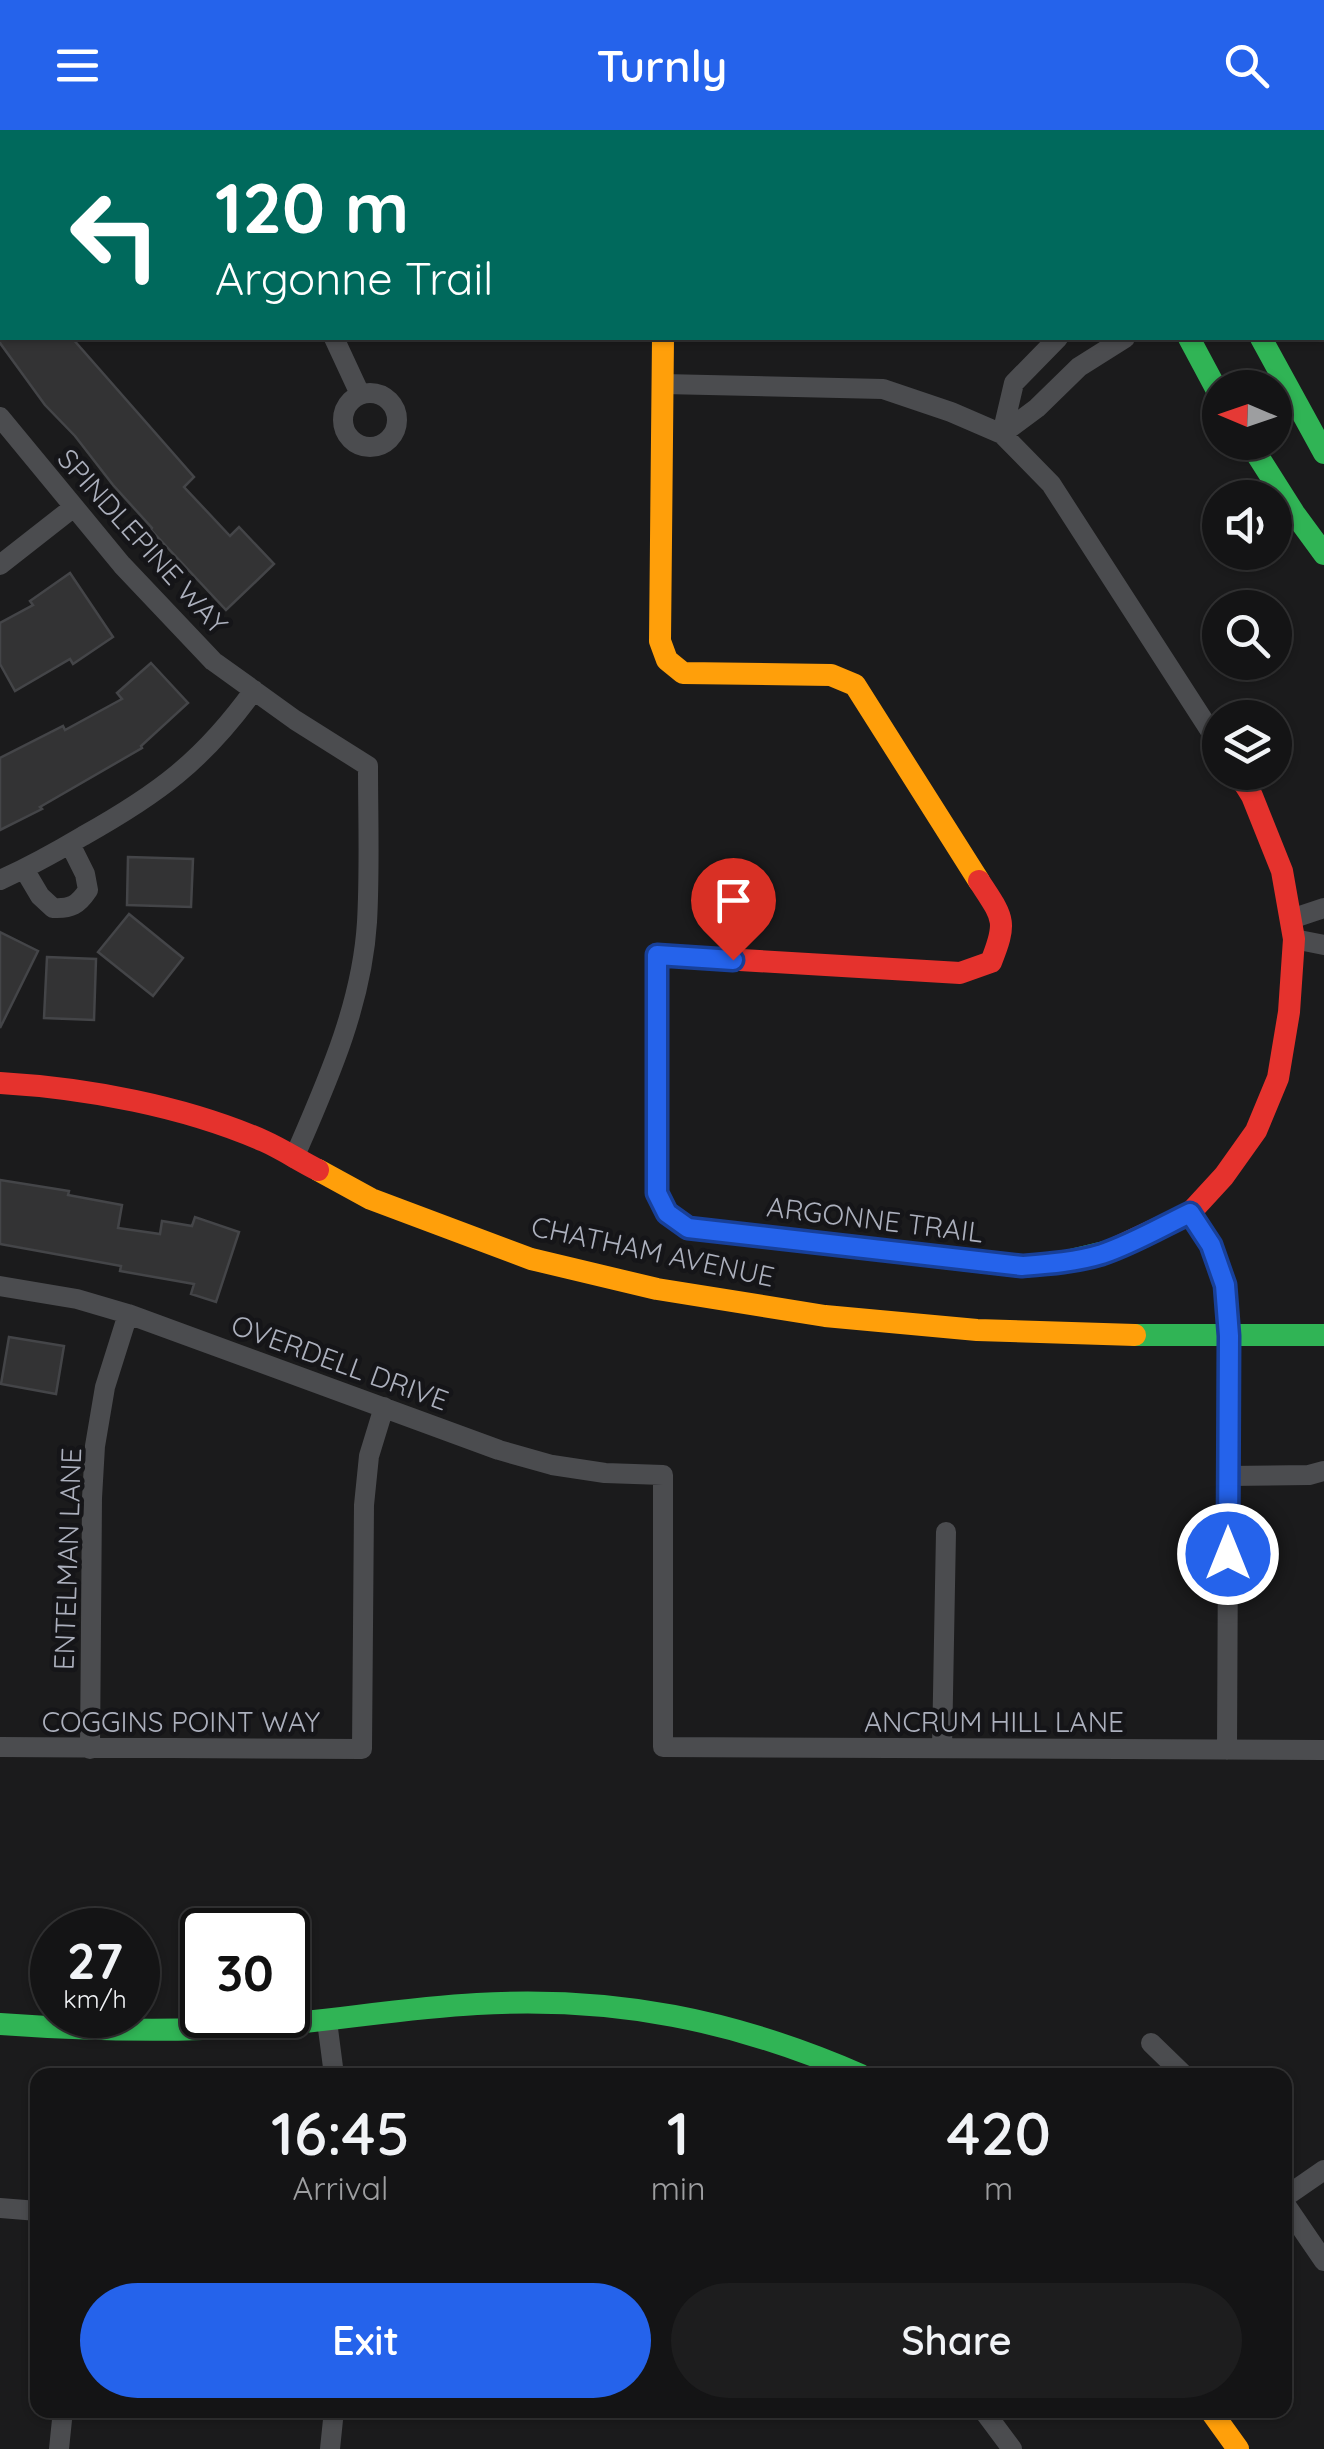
<!DOCTYPE html>
<style>
body{margin:0;font-family:Quicksand,sans-serif;background:#1d1d1e;color:#f1f3f6;height:100vh;display:flex;flex-direction:column;font-size:38px;white-space:nowrap}
*{box-sizing:border-box;margin:0}
p{font-size:32px;color:#9d9ea0}
.icon{flex:none;width:55px;height:55px;fill:none;stroke:currentColor;stroke-width:2;stroke-linecap:round;stroke-linejoin:round}
.map{position:relative;flex:1;overflow:hidden}
.side{position:absolute;left:30px;top:1938px;width:1262px;height:350px;display:flex;flex-direction:column;background:#141415;border-radius:20px;box-shadow:0 2px 8px #0004,0 0 0 2px #333334}
.side>*{flex:none}
.banner{position:absolute;left:0px;top:0px;width:1325px;height:210px;box-shadow:0 2px 8px #0004,0 0 0 2px #333334;background:#00695c;color:#fff;overflow:hidden}
.needle{width:65px;rotate:272deg}
.buttons{position:absolute;left:1202px;top:240px;display:grid;gap:20px}
.buttons a{display:grid;place-items:center;width:90px;height:90px;border-radius:50%;background:#141415;box-shadow:0 2px 8px #0004,0 0 0 2px #333334;font-size:50px}
.speed{position:absolute;left:30px;top:1778px;display:flex;gap:20px;font-size:50px;font-weight:700;text-align:center}
.speed>*{display:grid;place-content:center;width:130px;height:130px;border-radius:50%;background:#141415;box-shadow:0 2px 8px #0004,0 0 0 2px #333334;line-height:1}
.speed small{font-size:25px;font-weight:400}
.speed .limit{border:5px solid #111;border-radius:15px;background:#fff;color:#111}
.pin{position:absolute;display:grid;place-items:center;width:85px;height:85px;color:#fff;margin:-102px -42px;border-radius:50% 50% 50% 0;rotate:-45deg;box-shadow:0 0 10px #0007}
.pin .icon{rotate:45deg}
.me{position:absolute;width:110px;margin:-55px;rotate:0deg;stroke-linejoin:round;filter:drop-shadow(0 0 8px #0008)}
.turn{display:flex;align-items:center;gap:35px;height:210px;padding:0 50px;font-size:45px}
.turn .icon{width:130px;height:130px;stroke-width:2.5}
.turn b{display:block;font-size:70px;line-height:85px}
.eta{display:flex;justify-content:space-evenly;align-items:center;height:170px;text-align:center}
.eta b{font-size:60px;font-weight:600;line-height:70px}
.button{display:flex;gap:20px;margin-top:auto;padding:20px 50px}
.button a{flex:1;height:115px;border-radius:60px;background:#2563eb;color:#fff;font-size:40px;font-weight:600;line-height:115px;text-align:center}
.button a+a{background:#1d1d1e;color:#f1f3f6}
header{display:flex;justify-content:space-between;align-items:center;height:130px;padding:0 50px;background:#2563eb;color:#fff;font-size:45px;font-weight:600}
.map>svg:first-child{display:block}
.building{fill:#333334;stroke:#444548;stroke-width:2.5}
.lines{fill:none;stroke-linecap:round;stroke-linejoin:round}
.path{stroke:#4c4d51;stroke-width:4;stroke-dasharray:5 8;stroke-linecap:butt}
.street{stroke:#4b4c4f;stroke-width:20}
.fast{stroke:#30b455;stroke-width:22}
.slow{stroke:#ff9f0a;stroke-width:22}
.jam{stroke:#e5322d;stroke-width:22}
.route-casing{stroke:#184099;stroke-width:25}
.route{stroke:#2563eb;stroke-width:18}
.labels{text-anchor:middle;dominant-baseline:central;stroke-width:9;stroke-linejoin:round;paint-order:stroke}
.street-label{font-size:28px;fill:#acb0bd;stroke:#151518}
</style>
<header><svg class="icon" aria-label="menu" viewBox="0 0 24 24"><path d="M4 6h16M4 12h16M4 18h16"/></svg>Turnly<svg class="icon" aria-label="search" viewBox="0 0 24 24"><circle cx="10" cy="10" r="6"/><path d="M15 15l6 6"/></svg></header>
<div class="map">
<svg width="1324" height="2319" viewBox="0 0 1324 2319">
<rect width="100%" height="100%" fill="#1b1b1c"/>
<path class="building" d="M0 208H72L194 347 184 357 230 406 239 397 274 434 226 480 151 400 152 398 113 355 75 306 45 275 0 213Z
M70 443 113 507 73 534 70 529 15 561 0 534V493L33 475 30 471Z
M151 533 188 573 141 616 142 618 40 677 42 679 0 700V628L63 596 65 600 122 569 117 563Z
M128 727 193 729 191 777 127 775Z
M129 784 183 828 153 866 98 822Z
M0 802 38 821 0 898Z
M47 827 96 829 94 890 44 888Z
M0 1050 69 1061 68 1065 122 1075 118 1098 160 1104 162 1091 192 1096 195 1087 239 1102 216 1172 191 1164 194 1154 120 1141 121 1136 0 1114Z
M9 1207 64 1216 56 1264 1 1254Z"/>
<g class="lines">
<path class="path" d="M235 0 237 2
M269 2 270 0"/>
<path class="street" d="M152 0 156 2
M385 0 386 2
M346 2 348 0
M664 2V0
M1322 72 1324 71
M1322 100 1324 99
M334 208 360 264
M663 254 883 259 951 282 1002 304 1051 354 1220 616
M343 290a27 27 0 1 1 54 0a27 27 0 1 1-54 0Z
M0 287 122 435 213 531 295 590 368 636C368 688 370 740 367 792 362 875 327 952 294 1028
M1002 304 1037 278 1079 237 1125 208
M1002 304 1014 253 1058 208
M0 435 74 377
M24 739 40 766 53 778C71 779 78 775 88 760L85 744 70 714
M0 750C29 737 56 722 83 706 158 664 203 631 254 560
M1291 789 1324 778
M1294 809 1324 815
M1190 1083 1211 1115 1225 1155 1229 1206 1227 1620
M0 1156 77 1169 128 1184 499 1320 552 1335 605 1343 663 1345V1617L1324 1620
M1228 1346 1309 1345 1324 1341
M0 1617 362 1619 364 1375 369 1326 384 1277
M942 1618 946 1402
M90 1619 92 1368 95 1316 105 1257 128 1184
M327 1891 334 1945
M1151 1913 1184 1945
M1285 2067 1324 2040
M1285 2074 1324 2131
M0 2078 38 2081
M983 2280 1012 2319
M59 2319 63 2280
M330 2319 334 2280"/>
<path class="fast" d="M1162 0 1164 2
M1189 208 1220 266
M1261 208 1324 323
M1249 312 1294 383 1324 424
M658 1065 667 1083 687 1098 1022 1137 1067 1131 1109 1121
M1135 1205H1324
M0 1894C83 1900 167 1902 250 1897 326 1892 401 1878 477 1874 615 1866 735 1890 861 1945"/>
<path class="slow" d="M1099 0 1100 2
M663 208 660 511 667 530 683 543 831 545 855 555 979 751
M318 1040 371 1069 531 1129 657 1159 825 1186 977 1200 1135 1205
M1210 2280 1238 2319"/>
<path class="jam" d="M0 953C86 958 184 976 264 1011 282 1019 300 1031 318 1040
M658 1065 657 825 960 843 991 832C1008 790 1003 788 979 751
M1109 1121 1190 1083 1224 1046 1256 1001 1278 948 1289 882 1294 809 1282 741 1252 666 1237 642"/>
</g>
<g class="lines">
<defs>
<path id="route" d="M733 830 657 825V1063L667 1083 688 1098 1022 1136C1048 1134 1076 1132 1102 1124 1132 1114 1161 1097 1190 1083L1211 1115 1225 1155 1229 1206 1228 1424"/>
</defs>
<use href="#route" class="route-casing"/>
<use href="#route" class="route"/>
</g>
<g class="labels">
<g class="street-label">
<text transform="translate(143 411) rotate(48)">SPINDLEPINE WAY</text>
<text transform="translate(875 1089) rotate(7)">ARGONNE TRAIL</text>
<text transform="translate(653 1121) rotate(12)">CHATHAM AVENUE</text>
<text transform="translate(340 1232) rotate(20)">OVERDELL DRIVE</text>
<text transform="translate(67 1429) rotate(-88)">ENTELMAN LANE</text>
<text x="181" y="1591">COGGINS POINT WAY</text>
<text x="994" y="1591">ANCRUM HILL LANE</text>
</g>
</g>
</svg>
<div class="buttons">
<a><svg class="needle" viewBox="-14 -14 28 28"><path d="M0-13l5 13h-10z" fill="#e53935"/><path d="M0 13l5-13h-10z" fill="#9d9ea0"/></svg></a>
<a><svg class="icon" aria-label="sound" viewBox="0 0 24 24"><path d="M4 9h4l5-4v14l-5-4H4zM17 9q2 3 0 6"/></svg></a>
<a><svg class="icon" aria-label="search" viewBox="0 0 24 24"><circle cx="10" cy="10" r="6"/><path d="M15 15l6 6"/></svg></a>
<a><svg class="icon" aria-label="layers" viewBox="0 0 24 24"><path d="M12 4l9 5-9 5-9-5zM3 14l9 5 9-5"/></svg></a>
</div>
<div class="speed"><div>27<small>km/h</small></div><div class="limit">30</div></div>
<div class="pin" style="left:733px;top:830px;background:#d93025"><svg class="icon" aria-label="arrive" viewBox="0 0 24 24"><path d="M6 21V4h12l-3 4 3 4H6"/></svg></div>
<svg class="me" style="left:1228px;top:1424px" viewBox="-20 -20 40 40"><circle r="17" fill="#2563eb" stroke="#fff" stroke-width="3"/><path d="M0-11L8 9 0 5-8 9z" fill="#fff"/></svg>
<div class="banner">
<div class="turn"><svg class="icon" aria-label="left" viewBox="0 0 24 24"><path d="M17 20v-9H6M10 6l-5 5 5 5"/></svg><div><b>120 m</b>Argonne Trail</div></div>
</div>
<section class="side">
<div class="eta">
<div><b>16:45</b><p>Arrival</p></div>
<div><b>1</b><p>min</p></div>
<div><b>420</b><p>m</p></div>
</div>
<div class="button"><a>Exit</a><a>Share</a></div>
</section>
</div>
